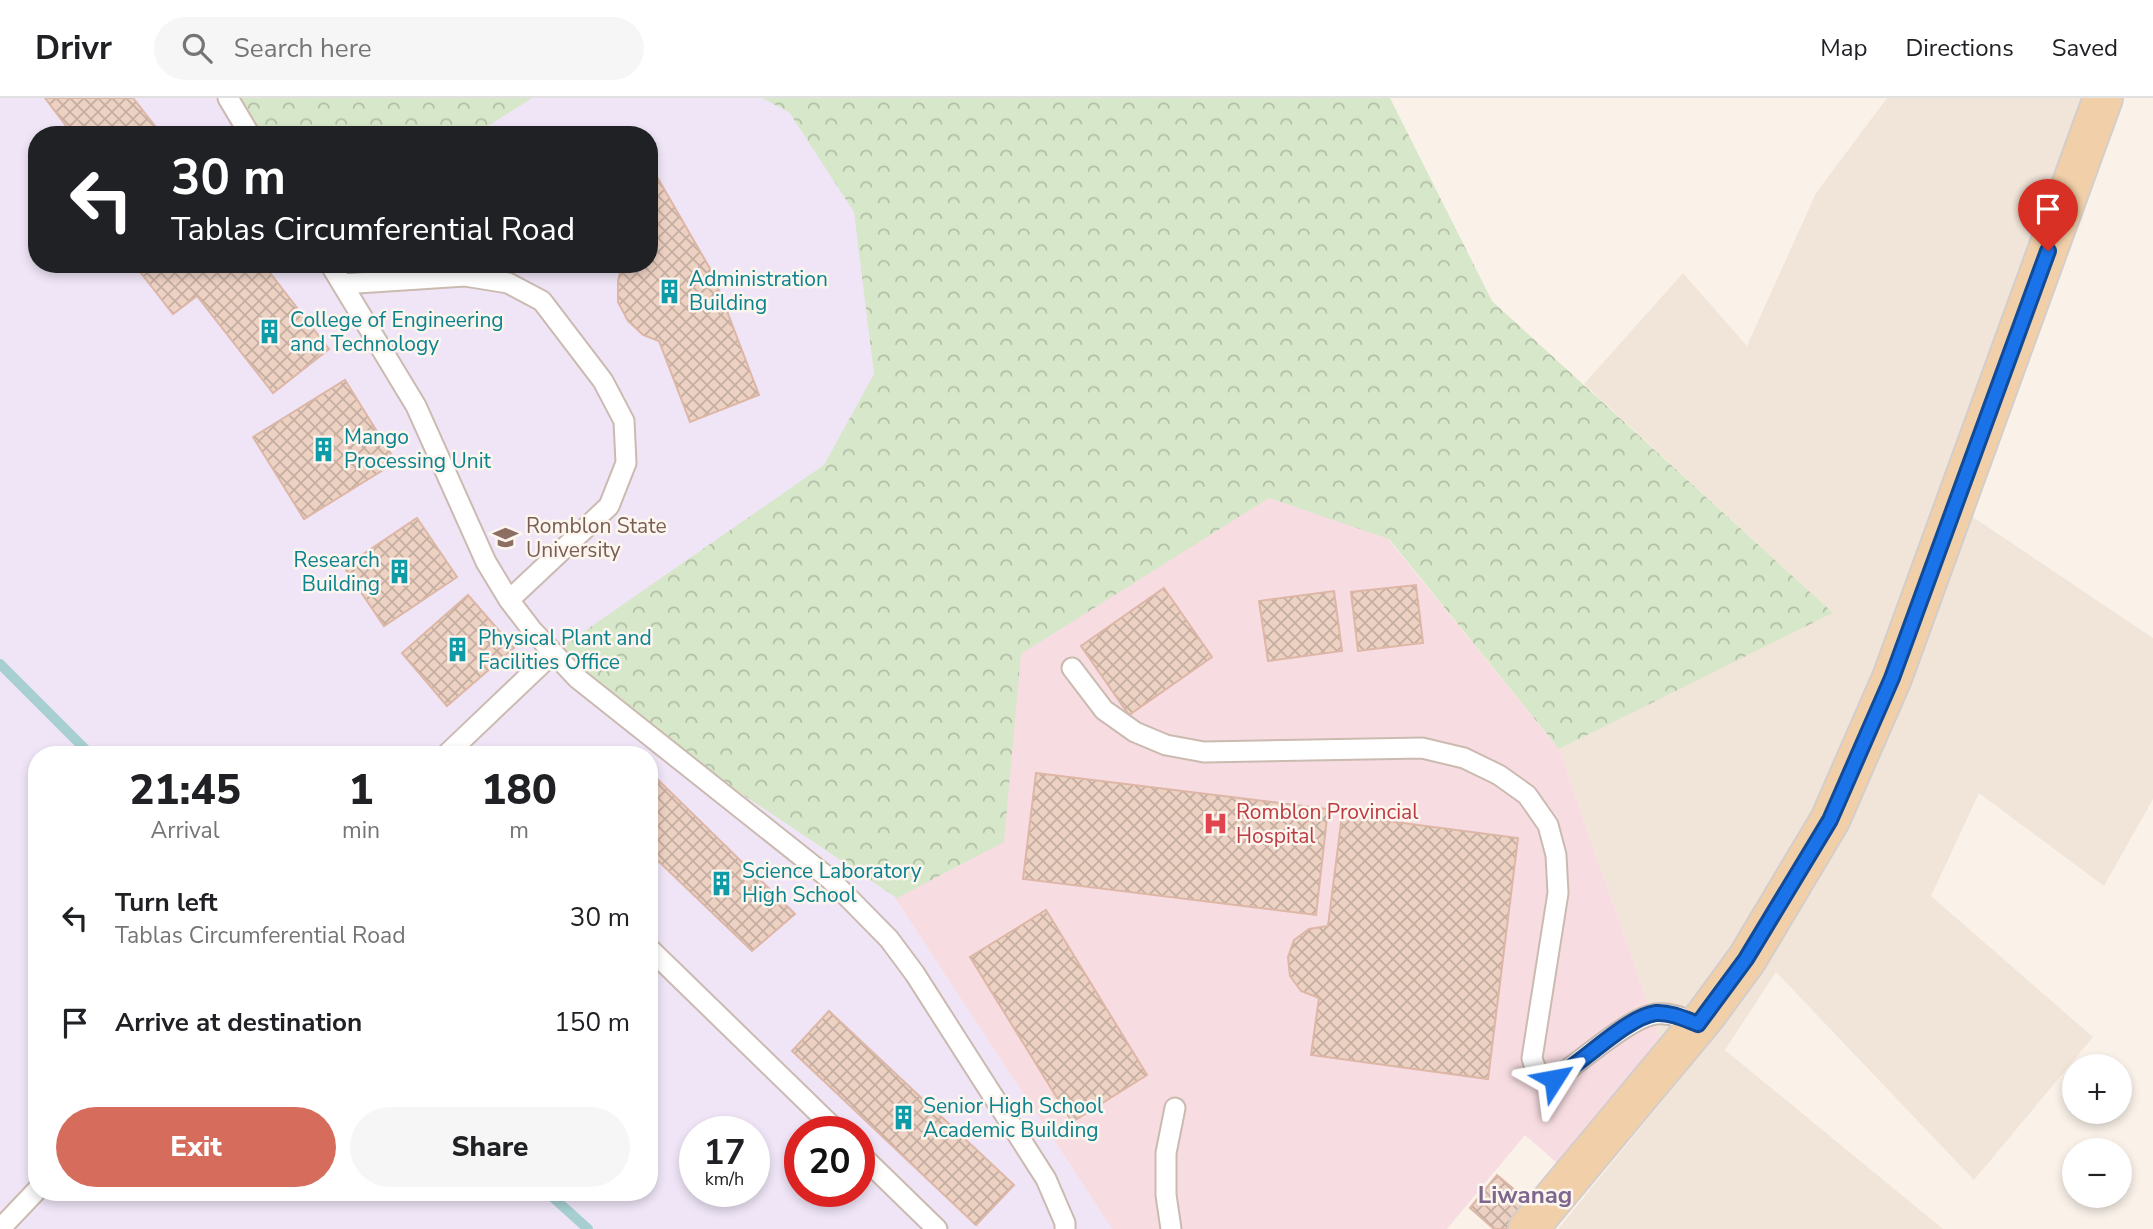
<!DOCTYPE html>
<meta charset="utf-8">
<style>
body{margin:0;font-family:"Nunito Sans",sans-serif;background:#f6f6f6;color:#202124;height:100vh;display:flex;flex-direction:column;font-size:26px;white-space:nowrap}
*{box-sizing:border-box;margin:0}
p{font-size:23px;color:#757577}
.icon{flex:none;width:38px;height:38px;fill:none;stroke:currentColor;stroke-width:2;stroke-linecap:round;stroke-linejoin:round}
.map{position:relative;flex:1;overflow:hidden}
.details{position:absolute;left:28px;top:648px;width:630px;height:455px;display:flex;flex-direction:column;background:#fff;border-radius:28px;box-shadow:0 4px 10px #0003}
.details>*{flex:none}
.top-card{position:absolute;left:28px;top:28px;width:630px;height:147px;border-radius:28px;box-shadow:0 4px 10px #0003;background:#202124;color:#fff;overflow:hidden}
.buttons{position:absolute;left:2062px;top:956px;display:grid;gap:14px}
.buttons a{display:grid;place-items:center;width:70px;height:70px;border-radius:50%;background:#fff;box-shadow:0 4px 10px #0003;font-size:35px}
.speed{position:absolute;left:679px;top:1018px;display:flex;gap:14px;font-size:35px;font-weight:700;text-align:center}
.speed>*{display:grid;place-content:center;width:91px;height:91px;border-radius:50%;background:#fff;box-shadow:0 4px 10px #0003;line-height:1}
.speed small{font-size:18px;font-weight:400}
.speed .limit{border:10px solid #d22;background:#fff;color:#111}
.pin{position:absolute;display:grid;place-items:center;width:60px;height:60px;color:#fff;margin:-72px -30px;border-radius:50% 50% 50% 0;rotate:-45deg;box-shadow:0 0 7px #0007}
.pin .icon{rotate:45deg}
.me{position:absolute;width:77px;margin:-38px;rotate:56deg;stroke-linejoin:round;filter:drop-shadow(0 0 5px #0008)}
.turn{display:flex;align-items:center;gap:24px;height:147px;padding:0 28px;font-size:32px}
.turn .icon{width:91px;height:91px;stroke-width:2.5}
.turn b{display:block;font-size:49px;line-height:60px}
.eta{display:flex;justify-content:space-evenly;align-items:center;height:119px;text-align:center}
.eta b{font-size:42px;font-weight:800;line-height:49px}
.cta{display:flex;gap:14px;margin-top:auto;padding:14px 28px}
.cta a{flex:1;height:80px;border-radius:42px;background:#d66d5c;color:#fff;font-size:28px;font-weight:800;line-height:80px;text-align:center}
.cta a+a{background:#f6f6f6;color:#202124}
ul{padding:0;list-style:none}
li{display:flex;align-items:center;gap:21px;height:105px;padding:0 28px}
li div{flex:1}
li b{display:block;font-size:26px}
li em{font-style:normal}
header{display:flex;align-items:center;gap:42px;box-sizing:border-box;height:98px;padding:0 35px;background:#fff;border-bottom:2px solid #e0e0e0}
header strong{font-size:33px}
nav{display:flex;gap:38px;margin-inline-start:auto;font-size:24px}
.search{width:490px;height:63px;background:#f6f6f6;display:flex;align-items:center;gap:18px;box-sizing:border-box;padding:0 24px;border-radius:38px;color:#757577;font-size:26px}
.map>svg:first-child{display:block}
.residential{fill:#f1e4d8}
.education{fill:#efe5f7;fill-rule:evenodd}
.medical{fill:#f7dde2}
.forest{fill:url(#forest-crowns)}
.lines{fill:none;stroke-linecap:round;stroke-linejoin:round}
.stream{stroke:#a7cfd2;stroke-width:10}
.building{fill:url(#building-cross-hatch);stroke:#ddb6a6;stroke-width:2}
.service-casing{stroke:#cbbab0;stroke-width:23}
.primary-casing{stroke:#d5cdca;stroke-width:42}
.service{stroke:#fff;stroke-width:19}
.primary{stroke:#f1d0a9;stroke-width:38}
.route-casing{stroke:#114b97;stroke-width:18}
.route{stroke:#1a73e8;stroke-width:12}
.labels{text-anchor:middle;dominant-baseline:central;stroke-width:5;stroke-linejoin:round;paint-order:stroke}
.culture-label{font-size:21px;fill:#0d838f;stroke:#fdf6ef;text-anchor:start}
.education-label{font-size:21px;fill:#785e54;stroke:#fdf6ef;text-anchor:start}
.health-label{font-size:21px;fill:#be3a42;stroke:#fdf6ef;text-anchor:start}
.quarter-label{font-size:24px;font-weight:bold;fill:#7d678d;stroke:#fdf6ef}
</style>
<header>
<strong>Drivr</strong>
<div class="search"><svg class="icon" aria-label="search" viewBox="0 0 24 24"><circle cx="10" cy="10" r="6"/><path d="M15 15l6 6"/></svg>Search here</div>
<nav><a>Map</a><a>Directions</a><a>Saved</a></nav>
</header>
<div class="map">
<svg width="2153" height="1131" viewBox="0 0 2153 1131">
<defs>
<pattern id="forest-crowns" width="20" height="18" patternUnits="userSpaceOnUse" patternTransform="scale(1.75)"><rect width="20" height="18" fill="#d7e7c9"/><path d="M2 6a3 3 0 1 1 6 0M12 15a3 3 0 1 1 6 0" fill="none" stroke="#b3bea6"/></pattern>
<pattern id="building-cross-hatch" width="8" height="8" patternUnits="userSpaceOnUse" patternTransform="scale(1.75)"><rect width="8" height="8" fill="#edd1c3"/><path d="M0 0l8 8M0 8l8-8" fill="none" stroke="#c4ada1"/></pattern>
</defs>
<rect width="100%" height="100%" fill="#faf2e9"/>
<path class="residential" d="M1887 0H2103L1955 407 2153 540V701L2104 788 1979 695 1931 798 2093 939 1974 1082 1776 874 1725 952 1943 1131H1558L1690 969 1662 946 1559 651 1833 515 1584 286 1683 175 1747 248 1816 95Z"/>
<path class="education" d="M0 0H1325L753 583 1112 1131H0ZM37 37H649V166H37ZM37 656H649V1094H37ZM695 1034H754V1094H695ZM800 1034H859V1094H800Z"/>
<path class="medical" d="M1271 297 1559 651 1662 946 1557 1065 1525 1037 1447 1131H1112L752 582Z"/>
<path class="forest" d="M228 0H532L474 37H250Z
M762 0H1390L1492 203 1833 515 1559 651 1389 441 1269 400 1021 556 1004 744 897 800 629 620 553 555 824 367 874 276 854 114 789 14Z"/>
<g class="lines">
<path class="stream" d="M0 566 90 656
M547 1094 588 1131"/>
</g>
<path class="building" d="M45 0H133L162 37H73Z
M649 65 712 174 759 297 690 324 659 243 643 237 628 223 618 204V183L622 166H649Z
M134 166H263L329 251 273 295 197 198 173 216Z
M345 282 396 364 304 421 253 339Z
M417 420 457 479 384 528 344 469Z
M1416 487 1423 545 1358 553 1351 494Z
M1164 490 1212 559 1129 617 1081 548Z
M1334 493 1342 553 1268 563 1259 503Z
M468 497 514 550 447 608 402 555Z
M649 673 795 816 752 853 649 754Z
M1036 675 1328 711 1316 817 1023 781Z
M1342 717 1518 740 1488 981 1311 957 1319 900 1301 893 1290 878 1288 859 1294 842 1309 831 1328 828Z
M1046 812 1147 977 1072 1024 970 859Z
M829 913 1014 1087 976 1127 792 953Z
M1497 1077 1529 1104 1507 1131H1494L1470 1110Z"/>
<g class="lines">
<defs>
<path id="service" d="M228 0 250 37
M330 166 416 308 486 464 509 502 532 532 577 580 830 781 889 841 915 876 1046 1081 1065 1125V1131
M342 186 465 178 508 185 542 203 603 283 624 323 626 365 609 408 509 502
M1072 570 1104 612 1135 634 1166 647 1204 654 1422 650 1464 660 1499 677 1527 697 1548 727 1556 757 1558 795 1532 960C1535 973 1544 985 1559 978 1581 963 1632 918 1656 916 1670 914 1685 921 1698 926
M447 656 553 555
M649 850 838 1034
M859 1055 937 1131
M0 1131 37 1092
M1171 1131 1166 1097V1055L1175 1010"/>
<path id="primary" d="M1528 1131 1706 917 1747 861 1830 722 1892 580 2103 0"/>
</defs>
<use href="#service" class="service-casing"/>
<use href="#primary" class="primary-casing"/>
<use href="#service" class="service"/>
<use href="#primary" class="primary"/>
</g>
<g class="lines">
<defs>
<path id="route" d="M1554 981C1581 966 1628 918 1656 915 1670 914 1685 921 1698 926L1746 861 1830 722 1892 580 2048 153"/>
</defs>
<use href="#route" class="route-casing"/>
<use href="#route" class="route"/>
</g>
<defs>
<symbol id="building-bare" viewBox="-9 -9 18 18"><path d="M-4-6H4V6H1V3H-1V6H-4ZM-2.5-4.3h1.7v1.8h-1.7ZM.8-4.3h1.7v1.8H.8ZM-2.5-1h1.7V.8h-1.7ZM.8-1h1.7V.8H.8Z" fill="#0f9aa8" stroke="#fdf6ef" stroke-width="2.5" paint-order="stroke"/></symbol>
<symbol id="university-bare" viewBox="-9 -9 18 18"><path d="M0-5L7-2L0 1L-7-2ZM-4 1L0 2.5L4 1V4Q0 6-4 4Z" fill="#8d6e63" stroke="#fdf6ef" stroke-width="2.5" paint-order="stroke"/></symbol>
<symbol id="hospital-bare" viewBox="-9 -9 18 18"><path d="M-5-5h3v3.5h4V-5h3V5h-3V1.5h-4V5h-3Z" fill="#e0444e" stroke="#fdf6ef" stroke-width="2.5" paint-order="stroke"/></symbol>
</defs>
<g fill-rule="evenodd">
<use href="#building-bare" x="652" y="176" width="35" height="35"/>
<use href="#building-bare" x="252" y="216" width="35" height="35"/>
<use href="#building-bare" x="306" y="334" width="35" height="35"/>
<use href="#university-bare" x="488" y="422" width="35" height="35"/>
<use href="#building-bare" x="382" y="456" width="35" height="35"/>
<use href="#building-bare" x="440" y="534" width="35" height="35"/>
<use href="#hospital-bare" x="1198" y="708" width="35" height="35"/>
<use href="#building-bare" x="704" y="768" width="35" height="35"/>
<use href="#building-bare" x="886" y="1002" width="35" height="35"/>
</g>
<g class="labels">
<g class="culture-label">
<text x="689" y="181">Administration<tspan x="689" dy="24">Building</tspan></text>
<text x="290" y="222">College of Engineering<tspan x="290" dy="24">and Technology</tspan></text>
<text x="344" y="339">Mango<tspan x="344" dy="24">Processing Unit</tspan></text>
<text x="380" y="462" text-anchor="end">Research<tspan x="380" dy="24">Building</tspan></text>
<text x="478" y="540">Physical Plant and<tspan x="478" dy="24">Facilities Office</tspan></text>
<text x="742" y="773">Science Laboratory<tspan x="742" dy="24">High School</tspan></text>
<text x="923" y="1008">Senior High School<tspan x="923" dy="24">Academic Building</tspan></text>
</g>
<g class="education-label">
<text x="526" y="428">Romblon State<tspan x="526" dy="24">University</tspan></text>
</g>
<g class="health-label">
<text x="1236" y="714">Romblon Provincial<tspan x="1236" dy="24">Hospital</tspan></text>
</g>
<g class="quarter-label">
<text x="1525" y="1097">Liwanag</text>
</g>
</g>
</svg>
<div class="buttons">
<a>+</a>
<a>−</a>
</div>
<div class="speed"><div>17<small>km/h</small></div><div class="limit">20</div></div>
<div class="pin" style="left:2048px;top:153px;background:#d93025"><svg class="icon" aria-label="arrive" viewBox="0 0 24 24"><path d="M6 21V4h12l-3 4 3 4H6"/></svg></div>
<svg class="me" style="left:1554px;top:981px" viewBox="-20 -20 40 40"><path d="M0-17L14 15 0 8-14 15z" fill="#1a73e8" stroke="#fff" stroke-width="4"/></svg>
<div class="top-card">
<div class="turn"><svg class="icon" aria-label="left" viewBox="0 0 24 24"><path d="M17 20v-9H6M10 6l-5 5 5 5"/></svg><div><b>30 m</b>Tablas Circumferential Road</div></div>
</div>
<section class="details">
<div class="eta">
<div><b>21:45</b><p>Arrival</p></div>
<div><b>1</b><p>min</p></div>
<div><b>180</b><p>m</p></div>
</div>
<ul>
<li><svg class="icon" aria-label="left" viewBox="0 0 24 24"><path d="M17 20v-9H6M10 6l-5 5 5 5"/></svg><div><b>Turn left</b><p>Tablas Circumferential Road</p></div><em>30 m</em></li>
<li><svg class="icon" aria-label="arrive" viewBox="0 0 24 24"><path d="M6 21V4h12l-3 4 3 4H6"/></svg><div><b>Arrive at destination</b></div><em>150 m</em></li>
</ul>
<div class="cta"><a>Exit</a><a>Share</a></div>
</section>
</div>
